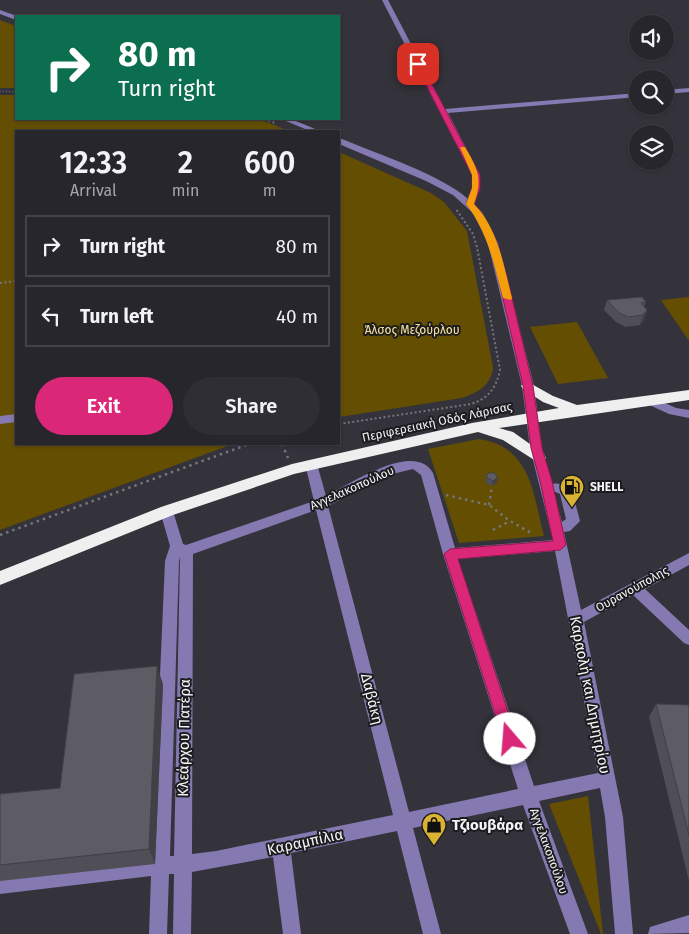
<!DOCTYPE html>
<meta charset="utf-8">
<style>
body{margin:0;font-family:"Fira Sans",sans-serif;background:#2f2e34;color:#f1f3f6;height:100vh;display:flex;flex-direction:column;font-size:19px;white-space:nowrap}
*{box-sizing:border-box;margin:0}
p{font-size:16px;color:#a4a5a9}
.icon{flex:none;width:28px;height:28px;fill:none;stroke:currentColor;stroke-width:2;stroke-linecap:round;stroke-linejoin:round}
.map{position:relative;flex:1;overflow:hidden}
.sheet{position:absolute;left:15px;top:130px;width:325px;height:315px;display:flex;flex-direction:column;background:#27262c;border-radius:0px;box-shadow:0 1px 4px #0004,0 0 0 1px #434348}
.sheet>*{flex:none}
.top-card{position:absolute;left:15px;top:15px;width:325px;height:105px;border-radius:0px;box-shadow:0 1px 4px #0004,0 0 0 1px #434348;background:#0b6e4f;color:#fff;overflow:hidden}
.tools{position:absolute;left:629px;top:15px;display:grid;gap:10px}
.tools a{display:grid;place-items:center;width:45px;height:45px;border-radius:50%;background:#27262c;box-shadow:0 1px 4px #0004,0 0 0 1px #434348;font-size:25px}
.pin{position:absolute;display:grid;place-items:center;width:42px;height:42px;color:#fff;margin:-21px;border-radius:10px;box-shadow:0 2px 8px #0006}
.me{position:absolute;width:55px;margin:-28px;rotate:342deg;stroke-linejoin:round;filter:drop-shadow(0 0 4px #0008)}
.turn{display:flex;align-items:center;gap:18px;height:105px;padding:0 20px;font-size:22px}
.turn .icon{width:65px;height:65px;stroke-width:2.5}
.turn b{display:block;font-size:35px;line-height:42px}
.eta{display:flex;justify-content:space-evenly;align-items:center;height:85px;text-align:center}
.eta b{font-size:30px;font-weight:600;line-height:35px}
.primary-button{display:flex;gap:10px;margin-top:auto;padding:10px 20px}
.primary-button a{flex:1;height:58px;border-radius:30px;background:#db2777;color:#fff;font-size:20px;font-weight:600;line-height:58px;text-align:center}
.primary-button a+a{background:#2f2e34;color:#f1f3f6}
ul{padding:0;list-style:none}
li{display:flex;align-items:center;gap:15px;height:62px;margin:0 10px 8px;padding:0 10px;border:2px solid #434348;border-radius:0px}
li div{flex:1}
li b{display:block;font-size:19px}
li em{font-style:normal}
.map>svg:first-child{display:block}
.green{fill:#634e02}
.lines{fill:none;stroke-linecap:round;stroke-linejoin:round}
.path-far2{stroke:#76757c;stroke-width:1;stroke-dasharray:1 2;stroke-linecap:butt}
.path-far1{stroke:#76757c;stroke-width:2;stroke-dasharray:2 2.5;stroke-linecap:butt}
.path{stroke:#76757c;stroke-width:2.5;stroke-dasharray:2.5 4;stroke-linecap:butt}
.minor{fill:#8479b1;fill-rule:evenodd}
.highway{fill:#efefef;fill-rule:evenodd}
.wall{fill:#504e56}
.shaded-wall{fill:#414046}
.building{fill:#5d5b64;stroke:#414046}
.route{fill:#db2777;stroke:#8e194d}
.slow{fill:#f59e0b}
.labels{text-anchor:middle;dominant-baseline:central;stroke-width:4;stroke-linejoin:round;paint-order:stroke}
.park-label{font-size:12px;fill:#f9e19a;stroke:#1c1c1f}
.street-label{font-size:12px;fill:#f3f3f8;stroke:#1c1c1f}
.poi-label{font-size:12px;font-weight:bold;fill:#f3f3f8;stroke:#1c1c1f;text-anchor:start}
.near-street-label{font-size:15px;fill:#f3f3f8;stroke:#1c1c1f}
.near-poi-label{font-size:15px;font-weight:bold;fill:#f3f3f8;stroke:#1c1c1f;text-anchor:start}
</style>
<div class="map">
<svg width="689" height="934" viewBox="0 0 689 934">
<rect width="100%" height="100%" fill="#34333b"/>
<path class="green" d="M0 20 16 26V88H0Z
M0 95H16V119H259L289 131H16V444H233L0 530Z
M339 152 431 193 444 202 467 231 493 367C492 385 477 393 462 398L339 417Z
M689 297V341L661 300Z
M577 322 608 378 558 384 530 327Z
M479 439C531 447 533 493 544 536L459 543 428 449Z
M588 796 603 934H601L549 804Z"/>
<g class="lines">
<path class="path-far2" d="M0 91 16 92"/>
<path class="path-far1" d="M264 119 275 123
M0 283 16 281
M339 424 471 404C489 398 496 388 500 370L477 247 473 234 456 209"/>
<path class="path" d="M282 444 288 458
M446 495 489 505 510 521 533 534
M489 505 492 486
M493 530 510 521
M0 535 249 444"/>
<path class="minor" d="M382 0H388L445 109 638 93V97L448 113 480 175V189L474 205 482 212 498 243 534 386 542 448 551 484C558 482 569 485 572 491L580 521 570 531 564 532 581 610 689 553V565L645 589 689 630V645L684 643 633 595 584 622 623 817 633 934H615L605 817 600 788 539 801 588 934H570L523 805 413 828 441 934H423L397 831 291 853 301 934H283L273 857 192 872 191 934H173L174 874H169L167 934H149L151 876 0 894V876L152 858 165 561 170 546 160 511 162 508H172L183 544 186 545 314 501 305 464 307 461 311 460 317 464 326 496C349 485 414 440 433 473L455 548 553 540 530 448 522 386 488 243 473 213 453 195 426 181 339 144V139H342C377 154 440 174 468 199L472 189V175ZM413 469 421 475 443 554 518 789 409 812 328 506 388 475ZM553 491 560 494 566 519 562 522ZM316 510 393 815 216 851 192 854 193 554ZM555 551 598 773 534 786 458 559ZM180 557 174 856H170L179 561Z
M0 10 17 16 16 20 0 14Z
M689 88V92L665 94V90Z
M281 119H291L320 131H310Z
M649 396 676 408 689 410V418L669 414 645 403 643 400Z
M16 414V422L0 424V416Z
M689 915V933L648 934 650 927Z"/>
<path class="highway" d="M528 382 553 396 577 405 689 390V400L499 428 513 432 544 454 546 458 544 462 539 463 503 440 478 432 294 474 173 515 0 585V571L161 507 292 464 472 423 559 408 543 402 523 389 521 386 523 383Z"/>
</g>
<path class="wall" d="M607 300 646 302 644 307 647 310 644 320 640 325 625 327 616 322 604 310Z
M486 477 497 482 492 486 485 482Z
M163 684 155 864 0 881V794L60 788Z
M656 704 689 705V881L649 717Z"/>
<path class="shaded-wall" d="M647 310 644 320 640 325 643 315Z
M498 477 497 482 492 486 493 481Z
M157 666 163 684 155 864 149 849Z"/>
<path class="building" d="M642 297 646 302 641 303 647 310 643 315 628 317 619 313 607 300Z
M488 473H494L498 477 493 481 486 477Z
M157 666 149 849 0 865V794L60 788 74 674Z
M656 704 689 705V835Z"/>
<path class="route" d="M415 63 421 64 480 175V188L474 204 481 212 497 243 507 277 533 386 542 448 552 481 566 545 560 550 458 559 517 739 515 743 510 745 505 743 503 739 444 554 450 549 553 541 540 481 531 448 523 386 498 277 489 243 474 213 466 204 472 188V175Z"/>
<path class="slow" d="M460 147H465C478 169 483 179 474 204 498 228 504 267 512 298L511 300 503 298C494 265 488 232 466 204L472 188V175Z"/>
<defs>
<symbol id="fuel-pin" viewBox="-11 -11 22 30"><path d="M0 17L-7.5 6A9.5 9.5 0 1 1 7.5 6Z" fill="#dab333" stroke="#1c1c1f"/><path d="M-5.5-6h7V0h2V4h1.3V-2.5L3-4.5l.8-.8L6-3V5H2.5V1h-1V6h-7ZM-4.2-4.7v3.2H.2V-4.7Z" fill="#111"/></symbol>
<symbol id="shop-pin" viewBox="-11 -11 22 30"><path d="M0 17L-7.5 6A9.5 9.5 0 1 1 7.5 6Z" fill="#dab333" stroke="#1c1c1f"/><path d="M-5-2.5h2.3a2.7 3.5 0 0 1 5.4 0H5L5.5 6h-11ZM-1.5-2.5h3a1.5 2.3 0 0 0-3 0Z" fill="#111"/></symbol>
</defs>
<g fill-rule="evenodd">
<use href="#fuel-pin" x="558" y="473" width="28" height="38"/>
<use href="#shop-pin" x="420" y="811" width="28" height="38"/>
</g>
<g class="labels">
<g class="park-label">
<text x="412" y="330">Άλσος Μεζούρλου</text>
</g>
<g class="street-label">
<text transform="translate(437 422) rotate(-12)">Περιφερειακή Οδός Λάρισας</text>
<text transform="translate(352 488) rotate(-24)">Αγγελακοπούλου</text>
<text transform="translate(632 589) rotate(-29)">Ουρανούπολης</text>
<text transform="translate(549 851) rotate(70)">Αγγελακοπούλου</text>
</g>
<g class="poi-label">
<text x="590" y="487">SHELL</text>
</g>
<g class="near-street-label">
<text transform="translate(590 695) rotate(79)">Καραολή και Δημητρίου</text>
<text transform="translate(372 699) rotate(76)">Δαβάκη</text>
<text transform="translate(184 738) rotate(-89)">Κλεάρχου Πατέρα</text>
<text transform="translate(305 842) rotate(-12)">Καραμπίλια</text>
</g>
<g class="near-poi-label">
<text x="452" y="825">Τζιουβάρα</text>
</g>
</g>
</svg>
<div class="tools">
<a><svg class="icon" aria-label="sound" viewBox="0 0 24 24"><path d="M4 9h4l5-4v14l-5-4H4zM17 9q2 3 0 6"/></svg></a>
<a><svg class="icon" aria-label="search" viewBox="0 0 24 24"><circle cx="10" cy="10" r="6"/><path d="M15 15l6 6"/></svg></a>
<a><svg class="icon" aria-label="layers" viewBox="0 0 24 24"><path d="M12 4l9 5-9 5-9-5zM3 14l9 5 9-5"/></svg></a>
</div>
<div class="pin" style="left:418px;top:64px;background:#d93025"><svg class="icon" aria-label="arrive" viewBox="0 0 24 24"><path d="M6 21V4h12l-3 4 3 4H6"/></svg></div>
<svg class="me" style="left:510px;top:739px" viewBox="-20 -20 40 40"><circle r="19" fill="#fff"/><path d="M0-13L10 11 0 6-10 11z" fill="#db2777"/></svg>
<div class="top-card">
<div class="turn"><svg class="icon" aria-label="right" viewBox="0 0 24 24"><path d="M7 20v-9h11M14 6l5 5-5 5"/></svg><div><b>80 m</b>Turn right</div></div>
</div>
<section class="sheet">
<div class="eta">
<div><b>12:33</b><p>Arrival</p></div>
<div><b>2</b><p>min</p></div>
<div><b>600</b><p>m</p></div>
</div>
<ul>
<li><svg class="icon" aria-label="right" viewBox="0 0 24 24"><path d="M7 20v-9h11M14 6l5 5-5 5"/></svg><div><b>Turn right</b></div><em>80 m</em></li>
<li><svg class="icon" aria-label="left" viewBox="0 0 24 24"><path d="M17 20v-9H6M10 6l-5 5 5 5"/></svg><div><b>Turn left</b></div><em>40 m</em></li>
</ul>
<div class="primary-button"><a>Exit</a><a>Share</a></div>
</section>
</div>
